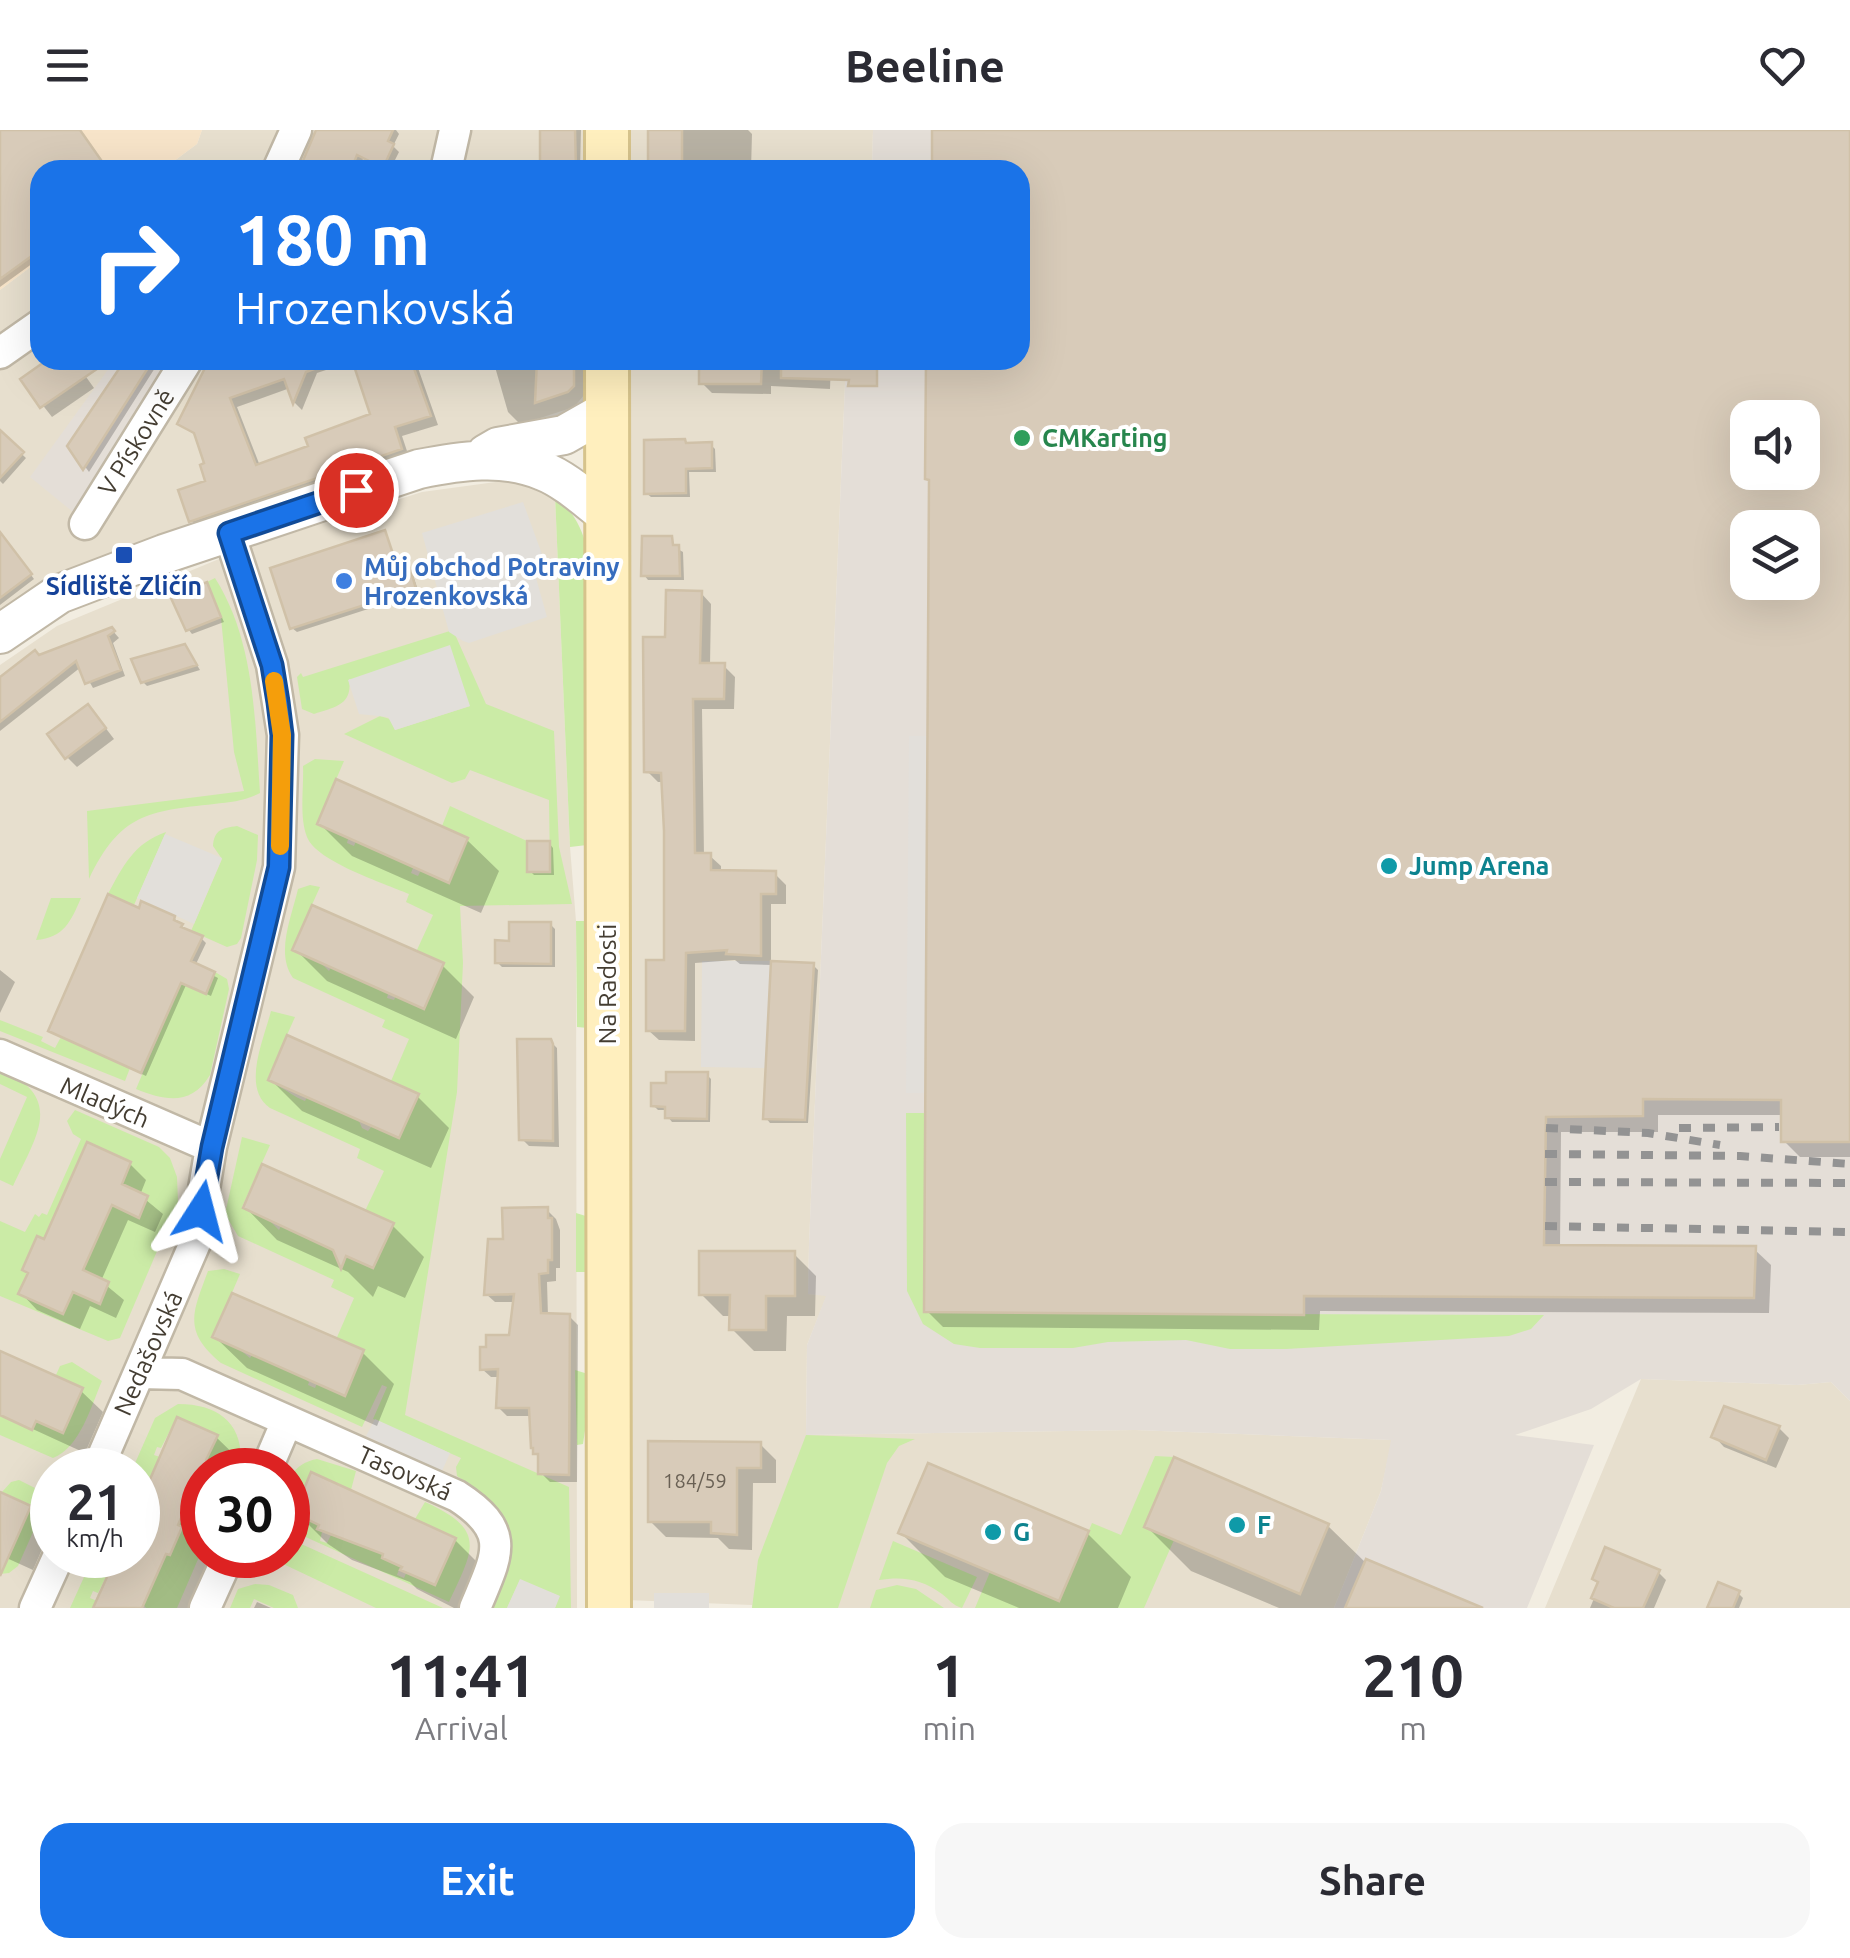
<!DOCTYPE html>
<meta charset="utf-8">
<style>
body{margin:0;font-family:Ubuntu,sans-serif;background:#f7f7f7;color:#2b2b33;height:100vh;display:flex;flex-direction:column;font-size:38px;white-space:nowrap}
*{box-sizing:border-box;margin:0}
p{font-size:32px;color:#7c7c81}
.icon{flex:none;width:55px;height:55px;fill:none;stroke:currentColor;stroke-width:2;stroke-linecap:round;stroke-linejoin:round}
.map{position:relative;height:1478px;overflow:hidden}
.panel{display:flex;flex-direction:column;background:#fff;flex:1}
.panel>*{flex:none}
.hud{position:absolute;left:30px;top:30px;width:1000px;height:210px;border-radius:30px;box-shadow:0 10px 40px #0002;background:#1a73e8;color:#fff;overflow:hidden}
.tools{position:absolute;left:1730px;top:270px;display:grid;gap:20px}
.tools a{display:grid;place-items:center;width:90px;height:90px;border-radius:20px;background:#fff;box-shadow:0 10px 40px #0002;font-size:50px}
.speed{position:absolute;left:30px;top:1318px;display:flex;gap:20px;font-size:50px;font-weight:700;text-align:center}
.speed>*{display:grid;place-content:center;width:130px;height:130px;border-radius:50%;background:#fff;box-shadow:0 10px 40px #0002;line-height:1}
.speed small{font-size:25px;font-weight:400}
.speed .limit{border:15px solid #d22;background:#fff;color:#111}
.pin{position:absolute;display:grid;place-items:center;width:85px;height:85px;color:#fff;margin:-42px;border:5px solid #fff;border-radius:50%;box-shadow:0 2px 10px #0007}
.me{position:absolute;width:110px;margin:-55px;rotate:9deg;stroke-linejoin:round;filter:drop-shadow(0 0 8px #0008)}
.turn{display:flex;align-items:center;gap:35px;height:210px;padding:0 40px;font-size:45px}
.turn .icon{width:130px;height:130px;stroke-width:2.5}
.turn b{display:block;font-size:70px;line-height:85px}
.eta{display:flex;justify-content:space-evenly;align-items:center;height:170px;text-align:center}
.eta b{font-size:60px;font-weight:700;line-height:70px}
.action{display:flex;gap:20px;margin-top:auto;padding:20px 40px}
.action a{flex:1;height:115px;border-radius:30px;background:#1a73e8;color:#fff;font-size:40px;font-weight:700;line-height:115px;text-align:center}
.action a+a{background:#f7f7f7;color:#2b2b33}
header{display:flex;justify-content:space-between;align-items:center;height:130px;padding:0 40px;background:#fff;font-size:45px;font-weight:700}
.map>svg:first-child{display:block}
.residential{fill:#e7dfce;fill-rule:evenodd}
.commercial{fill:#f7e4c9}
.industrial{fill:#e4ded7;fill-rule:evenodd}
.green{fill:#cbeba6;fill-rule:evenodd}
.parking{fill:#e2dfda}
.shadow{fill:#0003;fill-rule:evenodd}
.building{fill:#d8cbb9;stroke:#d0c1a8;stroke-width:2.5;fill-rule:evenodd}
.lines{fill:none;stroke-linecap:round;stroke-linejoin:round}
.minor-casing{stroke:#c1b8a6;stroke-width:35}
.tertiary-casing{stroke:#c1b8a6;stroke-width:42}
.secondary-casing{stroke:#d6c38c;stroke-width:48}
.minor{stroke:#fff;stroke-width:30}
.tertiary{stroke:#fff;stroke-width:38}
.secondary{stroke:#ffefbe;stroke-width:42}
.rail{stroke:#939393;stroke-width:8;stroke-dasharray:12 12;stroke-linecap:butt}
.route-casing{stroke:#114b97;stroke-width:25}
.route{stroke:#1a73e8;stroke-width:18}
.slow{stroke:#f59e0b;stroke-width:18}
.leisure-dot{fill:#2e9e5b;stroke:#fff;stroke-width:4}
.transit-dot{fill:#1a4fb4;stroke:#fff;stroke-width:4}
.shop-dot{fill:#3f7fe0;stroke:#fff;stroke-width:4}
.culture-dot{fill:#0f9aa8;stroke:#fff;stroke-width:4}
.labels{text-anchor:middle;dominant-baseline:central;stroke-width:8;stroke-linejoin:round;paint-order:stroke}
.number-label{font-size:20px;fill:#696054}
.leisure-label{font-size:25px;font-weight:bold;fill:#27864d;stroke:#fff;text-anchor:start}
.street-label{font-size:25px;fill:#443d32;stroke:#fff}
.shop-label{font-size:25px;font-weight:bold;fill:#366cbe;stroke:#fff;text-anchor:start}
.transit-label{font-size:25px;font-weight:bold;fill:#164399;stroke:#fff}
.culture-label{font-size:25px;font-weight:bold;fill:#0d838f;stroke:#fff;text-anchor:start}
</style>
<header><svg class="icon" aria-label="menu" viewBox="0 0 24 24"><path d="M4 6h16M4 12h16M4 18h16"/></svg>Beeline<svg class="icon" aria-label="heart" viewBox="0 0 24 24"><path d="M12 20l-8-8c-3-5 5-10 8-4 3-6 11-1 8 4z"/></svg></header>
<div class="map">
<svg width="1850" height="1478" viewBox="0 0 1850 1478">
<rect width="100%" height="100%" fill="#f2ede1"/>
<path class="residential" d="M202 0H584V40H162L197 14Z
M630 0H873L872 40H630Z
M40 130V230H584L585 264 574 277 173 408 0 485V160Z
M628 230H846L809 1114 808 1164 827 1165 807 1215 806 1305 1135 1300 1392 1310 1381 1361 1334 1478H752V1475L627 1470Z
M503 351 538 356 555 365 570 717 576 791 577 1478H0V535L57 496 248 417 422 362ZM52 1340H138V1425H52ZM202 1340H288V1425H202Z
M1641 1249 1797 1255 1831 1252 1850 1271V1478H1545Z"/>
<path class="commercial" d="M0 0H202L197 14 162 40H40V130L0 160Z"/>
<path class="industrial" d="M873 0H1850V1271L1831 1252 1797 1255 1641 1249 1591 1279 1515 1305 1594 1315 1527 1478H1334L1381 1361 1391 1310 1135 1300 806 1305 807 1215 826 1166 808 1164 809 1114 846 230H1020V40H872ZM1748 288H1802V342H1748ZM1748 398H1802V452H1748Z
M115 230H169L73 382 30 347Z"/>
<path class="green" d="M555 365C572 380 582 397 587 419V715L570 717Z
M215 448C255 511 255 591 260 663 245 671 231 672 214 674 148 681 120 684 89 749L87 681 244 661 234 622 221 488 207 452Z
M453 500 486 574 554 601 559 717 572 774 460 776 463 833 457 962 405 1285 569 1357 571 1478H555L559 1466 520 1450 507 1478H485L496 1380 479 1361 457 1346 456 1337 461 1328 373 1289 387 1257 382 1255 362 1297 221 1233C182 1201 193 1182 208 1141L224 1139 240 1144 213 1207 239 1219 250 1228 252 1225 304 1247 309 1252 308 1255 315 1258 354 1168 331 1157 334 1150 238 1106 225 1084 242 1007 270 1015 242 1077 269 1090 279 1100 281 1096 338 1123 365 1081 384 1041 357 1028 360 1019 270 978C241 958 264 909 271 881L295 887 267 950C281 956 294 967 305 971L307 967 359 991 362 998 368 1001 372 996 398 1008 418 964 391 951 409 909 382 897 385 890 293 848C275 823 292 786 298 759L310 755 320 757 292 819 319 831 329 841 331 837 383 860 388 864 387 868 394 870 433 785 406 772 409 764C384 753 317 732 307 707 299 687 304 657 303 636L315 629 344 631 317 694 348 709 347 713 354 716 356 711 408 734 413 738 411 743 418 746 421 740 467 708 442 696 450 676 527 711 528 742 550 741 549 670 470 640 465 649 452 653 344 604 380 586 390 589 395 600 470 576 349 549C353 575 335 577 314 584L302 579 297 547 301 543 303 547Z
M237 696 258 705 257 730 241 808 237 814 227 817 191 801 222 729 213 716C214 700 222 698 237 696Z
M166 702 134 775 108 764C123 736 134 713 166 702Z
M51 768H81C71 791 64 808 36 810Z
M576 791H588V898L577 897Z
M215 842 227 849 229 859 210 945C191 976 166 971 136 959L181 853 206 864Z
M0 890 43 907 41 911 55 918 61 907 130 938 125 951 0 901Z
M0 939C66 968 36 1006 13 1056L0 1050V1029L27 967 0 954Z
M75 980 159 1017 170 1028 177 1047 178 1072 120 1208 108 1211 0 1166V1091L25 1102 35 1084 39 1087 42 1083 47 1085 81 1009 73 1004 67 991ZM86 1012 131 1031 122 1054 148 1066 139 1087 112 1075 83 1140 109 1152 100 1173 73 1162 63 1184 19 1164 28 1143 22 1139 37 1106 44 1109Z
M906 983H926L924 1183 1544 1185 1531 1199 1509 1206 1286 1219H1230L1186 1210 1108 1212 1073 1218H980L954 1214 923 1194 907 1161Z
M576 1083 589 1087V1142H576Z
M72 1232 102 1251C91 1276 80 1318 53 1328L0 1305V1274L32 1299 60 1236Z
M575 1240 588 1244 589 1273 583 1314 577 1315Z
M178 1274C221 1274 246 1296 240 1340H207L210 1333 206 1330 217 1305 177 1287 161 1318 157 1317 154 1325 160 1327 138 1377V1340H132L155 1288Z
M806 1305 915 1309 899 1316 887 1333 838 1478H752L758 1430Z
M1155 1326 1174 1327 1144 1397 1174 1410 1144 1478H975L990 1442 1059 1471 1092 1393 1121 1405Z
M317 1329 356 1341 351 1360 311 1343 293 1382 318 1394 317 1400 322 1402 320 1411 327 1413 331 1405 344 1410 346 1406 383 1423 382 1428 400 1437 397 1445 404 1448 408 1439 434 1454 455 1407 415 1389 425 1372C488 1400 473 1420 449 1472L288 1399C288 1369 280 1336 317 1329Z
M19 1350 39 1360 48 1368 18 1436 9 1443 0 1444V1415L30 1376 2 1362 11 1352Z
M202 1351V1420L177 1478H146L143 1474 166 1424H170L178 1395 194 1359 198 1360Z
M288 1408 443 1478H376L277 1431 272 1425H288Z
M893 1411 977 1447 962 1478C952 1475 950 1470 942 1464 922 1449 903 1446 879 1450Z
M94 1425H117L98 1463 93 1461 90 1468 97 1471 93 1478H70Z
M255 1454 269 1455 293 1465 298 1478H274L254 1469 250 1478H230L238 1459Z
M897 1455 916 1459 944 1478H870L876 1460Z"/>
<path class="parking" d="M523 372 543 427 531 430 547 487 469 513 463 511 449 502 422 403Z
M450 515 470 576 395 600 388 587 359 584 348 550Z
M909 606H928L926 963H906Z
M165 704 222 728 194 794 137 768Z
M702 831H771L766 938 701 937Z
M375 1289 450 1323 442 1341 366 1306Z
M520 1449 560 1466 555 1478H507Z
M654 1463H709V1478H654Z"/>
<path class="shadow" d="M0 0H78L107 40H40V128L0 157Z
M319 0H396L399 4 393 16 399 22 390 40 363 29 359 40H301Z
M542 0H581L580 40H531V35H542Z
M650 0H748L752 4 751 40H650Z
M935 0H1850V1027H1800L1784 1011V985H1658V1002H1561L1560 1118 1754 1119 1771 1135 1769 1183 1320 1181 1319 1200 943 1197 927 1181 932 353 927 348V230H1020V40H935ZM1748 288H1802V342H1748ZM1748 398H1802V452H1748Z
M52 230H74L94 258 52 287 23 250Z
M128 230H160L89 342 70 316Z
M212 230H356L317 243 302 280 295 273 290 258 237 277 260 336 311 318 373 285 398 230H411L417 235 438 295 402 306 409 327 200 399 191 390 209 353 208 334 198 307 180 294Z
M493 230H588V271L583 276 523 297 508 282Z
M702 230H831L830 259 771 256V264L712 263 702 253Z
M0 304 26 328 3 354 0 351Z
M684 311 688 315H711L715 319 716 342H689L690 367H651L646 363Z
M384 403 397 432 405 429 409 433 420 466 400 473 396 470 297 502 292 498Z
M671 408 676 418 683 422 684 450H648L644 445Z
M11 418 34 449 0 475V419Z
M207 455 224 492 192 504 188 499Z
M701 463 711 474 710 536H724L735 547 734 579H702L704 726H710L721 736V742L775 744 786 755V774H771V833L813 835 818 840 808 993H770L766 988 773 835 740 834 735 830 695 833V911L659 910 648 900 666 833 664 652H658L647 641 667 509Z
M112 500 119 508 113 513 125 546 93 558 81 537 0 601V550Z
M189 522 200 540 147 556 143 552Z
M98 588 114 609 77 637 67 627Z
M320 694 467 710 499 741 481 783 352 726Z
M549 713 553 718 554 745H534L530 741Z
M140 781 174 788 186 800 201 808 206 813 195 836 218 848 211 866 186 855 146 946 51 901Z
M550 794 555 799V837H502L497 832 512 814Z
M295 819 442 835 474 867 456 909 327 851Z
M0 840 15 852 0 883Z
M550 911 557 918 559 1017 529 1016 522 1009Z
M707 945 711 949 710 992H672L668 987V980H658L653 975Z
M271 950 417 966 449 998 431 1038 302 981Z
M130 1034 146 1050 140 1065 163 1084 155 1102 128 1090 101 1151 124 1170 116 1188 90 1176 80 1199 37 1180 21 1163 45 1112Z
M246 1078 392 1095 424 1127 405 1168 378 1156 373 1167 348 1142 277 1110Z
M547 1080 556 1089 560 1100V1138H556V1151L547 1152 548 1186H569L578 1195 577 1352H550L541 1343V1328L536 1323 532 1286H507L498 1277 500 1247H491L482 1239 511 1208 516 1172H495L486 1164 506 1111Z
M794 1124 816 1146 815 1186H787L786 1221H754L732 1199V1186H723L701 1164Z
M215 1207 363 1223 394 1254 377 1296 247 1238Z
M0 1224 81 1261 103 1282 85 1323 0 1284Z
M178 1290 216 1307 248 1338 202 1340V1425H210L212 1431 188 1478H96L119 1425H138V1383Z
M1779 1298 1789 1308 1776 1338 1724 1317 1714 1306Z
M760 1314 776 1330V1353H753L752 1420 729 1419 718 1408 666 1407 650 1391Z
M0 1365 29 1378 51 1399 33 1440 0 1425Z
M297 1383 455 1410 486 1441 470 1478H454L417 1459 410 1452 352 1430 328 1414Z
M1328 1396 1367 1434 1477 1478H1279L1191 1441 1147 1397Z
M901 1403H1087L1131 1447 1118 1478H1019L945 1447Z
M1658 1442 1666 1450 1654 1478H1590L1600 1454 1595 1449Z
M1739 1464 1743 1468 1739 1478H1716Z
M257 1472 271 1478H254Z"/>
<path class="building" d="M0 0H80L108 40H40V120L0 149Z
M316 0H393L388 11 394 14 383 38 357 25 351 40H299Z
M540 0H575L576 40H540Z
M648 0H682V40H648Z
M932 0H1850V1012H1781V970L1643 969V986L1546 987 1544 1115 1756 1116 1754 1168 1304 1166V1185L924 1182 929 350 925 349 926 230H1020V40H932ZM1748 288H1802V342H1748ZM1748 398H1802V452H1748Z
M47 230H110L40 278 20 249Z
M125 230H153L83 340 67 316Z
M209 230H329L330 233 306 242 293 274 284 249 230 268 256 335 308 316 305 308 370 284 352 230H411L431 286 395 297 402 319 189 392 178 360 205 351 200 335 204 333 194 303 177 294Z
M537 230H574V256L568 262 535 273Z
M699 230H762L761 254H699Z
M781 230H877V256H848L849 250 781 248Z
M0 300 24 322 0 348Z
M685 309 686 313 712 312V338L686 339V363L644 364V310Z
M385 400 395 430 406 426 417 462 393 470 392 466 290 499 270 438Z
M0 402 32 444 0 468Z
M642 406H672L673 415H679L680 446H641Z
M207 452 221 487 186 501 170 466Z
M666 460 702 461 700 533H725L724 569H693L695 723H711V740L776 741V764H761V826L726 824 727 820 686 823 685 901H646V830H664V701L661 643 644 642 643 507H665Z
M112 497 115 501 108 506 121 540 85 554 76 531 0 592V547L35 520 39 525Z
M185 514 197 535 141 553 131 529Z
M88 574 106 598 65 629 47 604Z
M336 649 468 708 449 753 317 694Z
M527 711H550V742H527Z
M108 764 139 778 141 771 175 786 174 790 183 794 181 797 203 806 191 831 215 842 206 864 181 853 141 943 48 901Z
M312 775 444 833 424 879 292 820Z
M509 792H551V834L495 833V810L509 811Z
M771 831 814 833 805 990 763 989Z
M287 905 419 964 399 1008 268 950Z
M517 909H551L553 914V1011L519 1010Z
M666 942H708L707 989 665 988V977L651 976V953H666Z
M87 1012 131 1032 122 1054 148 1066 139 1088 112 1075 83 1140 109 1152 100 1174 73 1162 63 1184 18 1164 28 1143 22 1140 37 1106 44 1109Z
M262 1034 394 1093 373 1138 346 1126 341 1139 333 1120 243 1078Z
M548 1077V1088H552V1130H548V1143L539 1144 541 1183 570 1184 569 1345 538 1344V1324H533V1318H531L529 1278H496L498 1239 480 1240V1217H486V1205H509L514 1164 484 1165 488 1109H503L502 1078Z
M699 1121H795V1166H766V1200H729L730 1165H699Z
M232 1163 364 1220 345 1266 212 1207Z
M0 1221 83 1258 63 1303 36 1291 32 1300 0 1285Z
M1724 1276 1780 1296 1766 1330 1711 1307Z
M177 1287 218 1305 206 1330 210 1333 207 1340H202L198 1360 194 1359 178 1395 182 1397 170 1425 166 1424 142 1478H93L117 1425H138V1377Z
M648 1311 761 1312V1338H737V1405L711 1403V1392H648Z
M1174 1327 1329 1394 1300 1464 1144 1397Z
M928 1333 1089 1401 1059 1471 898 1403Z
M311 1342 456 1408 435 1455 400 1440 402 1437 382 1428 383 1424 317 1399 319 1395 294 1383Z
M0 1362 31 1376 0 1446Z
M1605 1417 1660 1440 1643 1478H1614L1591 1468 1598 1452 1592 1449Z
M1366 1429 1483 1478H1345Z
M1718 1452 1740 1461 1733 1478H1707Z"/>
<g class="lines">
<defs>
<path id="minor" d="M278 40 296 0
M446 40 455 0
M0 223 40 195
M85 394 187 230
M0 925 211 1017
M140 1243 182 1244 457 1366C513 1402 497 1425 475 1478
M97 1340 195 1113 211 1017 279 737 283 605 272 535 229 403
M266 1340 287 1291
M35 1478 59 1425
M205 1478 229 1425"/>
<path id="tertiary" d="M486 324 498 317 564 305 608 280
M0 504 59 464 164 424 419 339C459 331 504 324 543 341 566 350 587 370 607 385"/>
<path id="secondary" d="M607 40V0
M607 230 609 1478"/>
</defs>
<use href="#minor" class="minor-casing"/>
<use href="#tertiary" class="tertiary-casing"/>
<use href="#secondary" class="secondary-casing"/>
<use href="#minor" class="minor"/>
<use href="#tertiary" class="tertiary"/>
<use href="#secondary" class="secondary"/>
<path class="rail" d="M1546 998 1648 1003 1720 1015
M1679 998 1779 997
M1545 1024 1740 1026 1850 1034
M1545 1052 1850 1053
M1545 1096 1850 1102"/>
</g>
<g class="lines">
<defs>
<path id="route" d="M201 1081 212 1017 279 737 282 605 278 572 272 535 229 403 356 360"/>
</defs>
<use href="#route" class="route-casing"/>
<use href="#route" class="route"/>
<path class="slow" d="M274 551 282 605 280 716"/>
</g>
<circle class="leisure-dot" cx="1022" cy="308" r="10"/>
<rect class="transit-dot" x="114" y="415" width="20" height="20" rx="5"/>
<circle class="shop-dot" cx="344" cy="451" r="10"/>
<g class="culture-dot">
<circle cx="1389" cy="736" r="10"/>
<circle cx="1237" cy="1395" r="10"/>
<circle cx="993" cy="1402" r="10"/>
</g>
<g class="labels">
<g class="number-label">
<text x="695" y="1350">184/59</text>
</g>
<g class="leisure-label">
<text x="1042" y="308">CMKarting</text>
</g>
<g class="street-label">
<text transform="translate(136 312) rotate(-58)">V Pískovně</text>
<text transform="translate(607 854) rotate(-90)">Na Radosti</text>
<text transform="translate(105 972) rotate(23)">Mladých</text>
<text transform="translate(148 1223) rotate(-66)">Nedašovská</text>
<text transform="translate(405 1343) rotate(24)">Tasovská</text>
</g>
<g class="shop-label">
<text x="364" y="437">Můj obchod Potraviny<tspan x="364" dy="29">Hrozenkovská</tspan></text>
</g>
<g class="transit-label">
<text x="124" y="456">Sídliště Zličín</text>
</g>
<g class="culture-label">
<text x="1409" y="736">Jump Arena</text>
<text x="1257" y="1395">F</text>
<text x="1013" y="1402">G</text>
</g>
</g>
</svg>
<div class="tools">
<a><svg class="icon" aria-label="sound" viewBox="0 0 24 24"><path d="M4 9h4l5-4v14l-5-4H4zM17 9q2 3 0 6"/></svg></a>
<a><svg class="icon" aria-label="layers" viewBox="0 0 24 24"><path d="M12 4l9 5-9 5-9-5zM3 14l9 5 9-5"/></svg></a>
</div>
<div class="speed"><div>21<small>km/h</small></div><div class="limit">30</div></div>
<div class="pin" style="left:356px;top:360px;background:#d93025"><svg class="icon" aria-label="arrive" viewBox="0 0 24 24"><path d="M6 21V4h12l-3 4 3 4H6"/></svg></div>
<svg class="me" style="left:201px;top:1081px" viewBox="-20 -20 40 40"><path d="M0-17L14 15 0 8-14 15z" fill="#1a73e8" stroke="#fff" stroke-width="4"/></svg>
<div class="hud">
<div class="turn"><svg class="icon" aria-label="right" viewBox="0 0 24 24"><path d="M7 20v-9h11M14 6l5 5-5 5"/></svg><div><b>180 m</b>Hrozenkovská</div></div>
</div>
</div>
<section class="panel">
<div class="eta">
<div><b>11:41</b><p>Arrival</p></div>
<div><b>1</b><p>min</p></div>
<div><b>210</b><p>m</p></div>
</div>
<div class="action"><a>Exit</a><a>Share</a></div>
</section>
